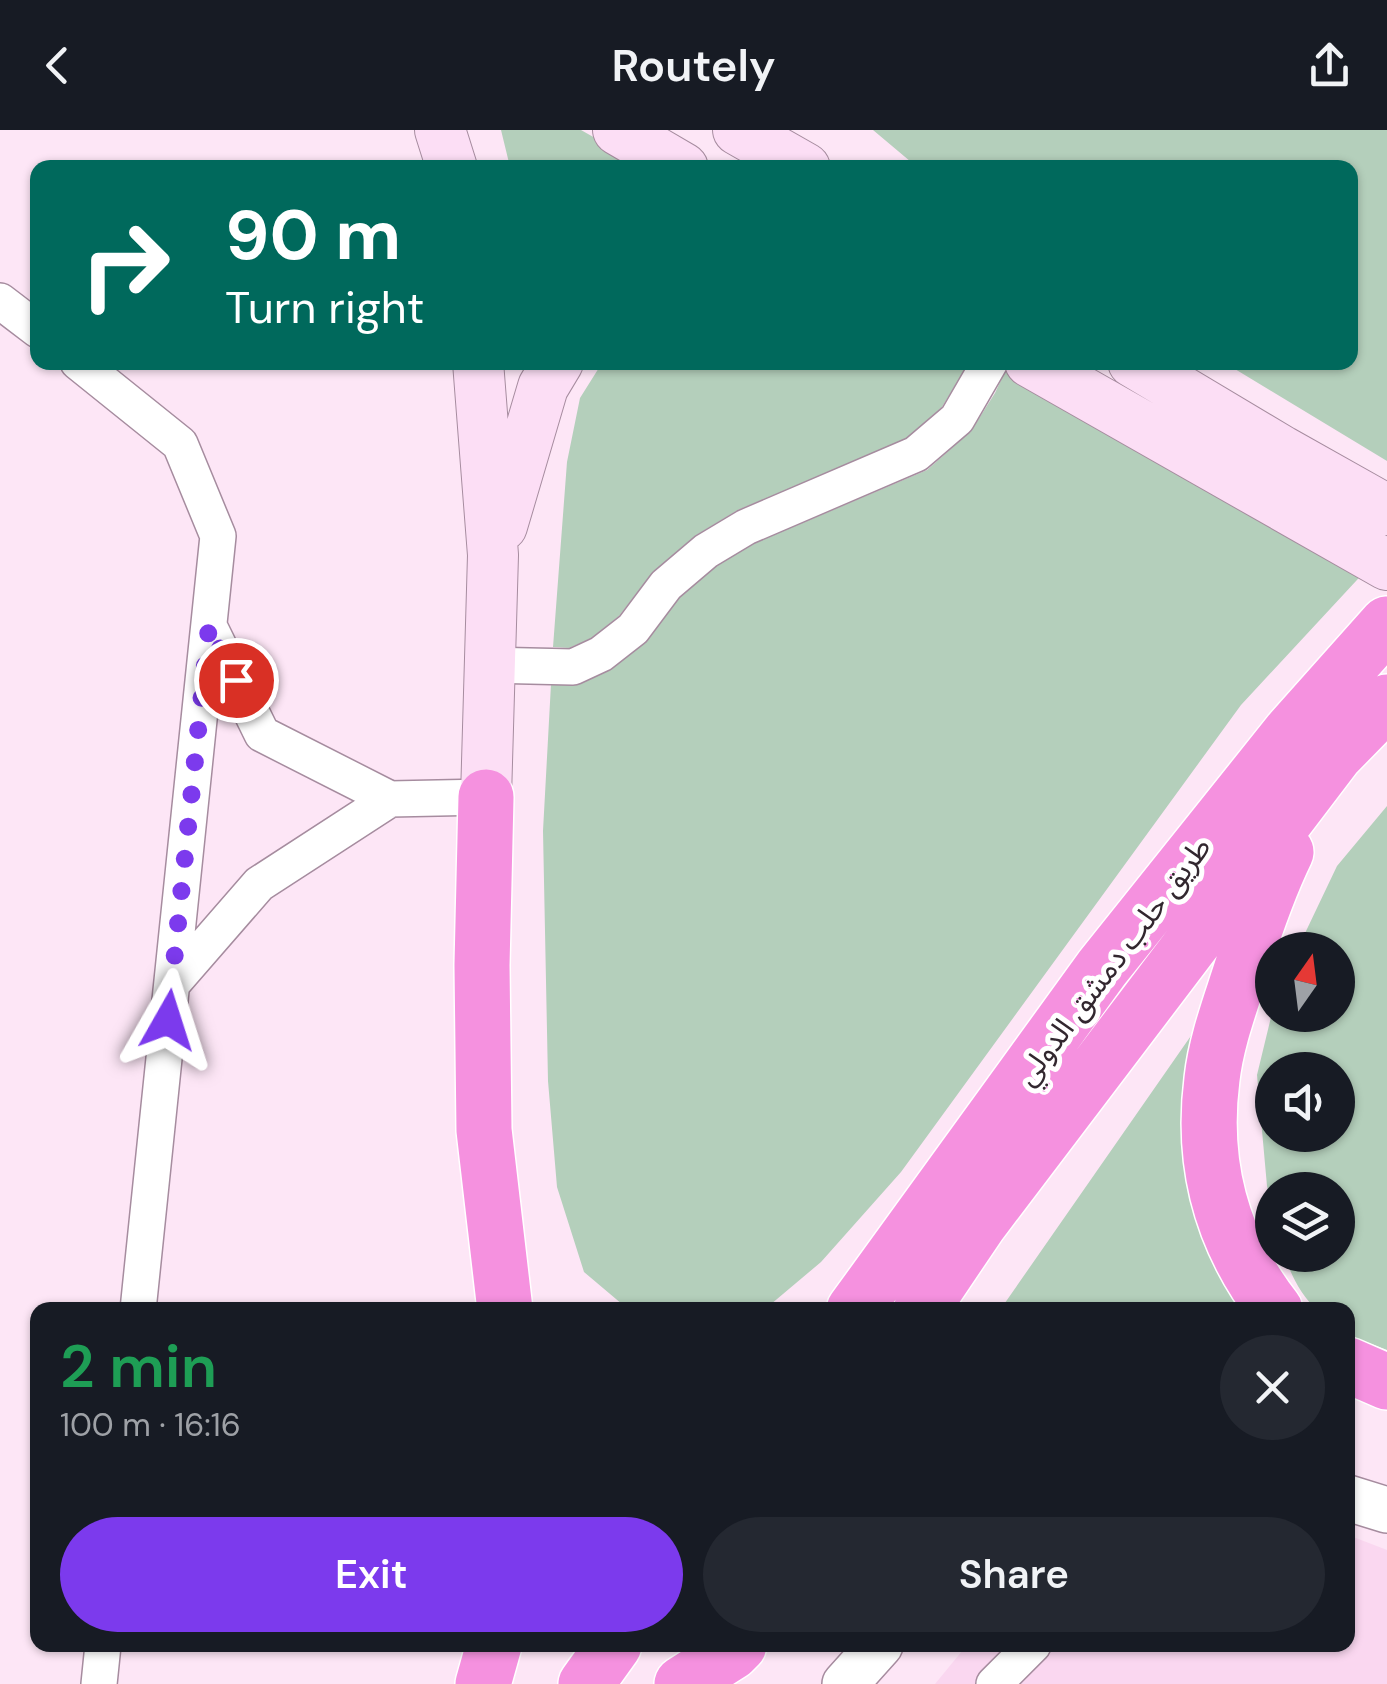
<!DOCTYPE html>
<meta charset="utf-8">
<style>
body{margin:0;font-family:"DM Sans","Noto Sans Arabic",sans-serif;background:#242831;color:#f1f3f6;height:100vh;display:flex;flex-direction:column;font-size:38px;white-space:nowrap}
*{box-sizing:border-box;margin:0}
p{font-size:32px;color:#9ea1a6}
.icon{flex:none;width:55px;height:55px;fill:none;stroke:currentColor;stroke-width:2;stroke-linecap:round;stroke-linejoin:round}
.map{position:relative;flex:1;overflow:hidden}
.details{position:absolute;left:30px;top:1172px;width:1325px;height:350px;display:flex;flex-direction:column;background:#171b24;border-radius:20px;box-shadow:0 2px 8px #0004}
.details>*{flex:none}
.guide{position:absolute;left:30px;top:30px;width:1328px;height:210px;border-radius:20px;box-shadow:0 2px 8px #0004;background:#00695c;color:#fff;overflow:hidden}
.needle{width:65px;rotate:14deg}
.tools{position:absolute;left:1255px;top:802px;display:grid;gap:20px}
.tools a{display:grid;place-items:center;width:100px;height:100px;border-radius:50%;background:#171b24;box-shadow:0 2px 8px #0004;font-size:50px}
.pin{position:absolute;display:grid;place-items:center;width:85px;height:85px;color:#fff;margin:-42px;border:5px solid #fff;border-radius:50%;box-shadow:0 2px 10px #0007}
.me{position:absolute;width:110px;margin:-55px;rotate:6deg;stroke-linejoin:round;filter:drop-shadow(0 0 8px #0008)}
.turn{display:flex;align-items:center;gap:35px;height:210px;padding:0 30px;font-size:45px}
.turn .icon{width:130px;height:130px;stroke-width:2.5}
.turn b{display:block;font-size:70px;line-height:85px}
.round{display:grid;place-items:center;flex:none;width:105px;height:105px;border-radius:52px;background:#242831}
.summary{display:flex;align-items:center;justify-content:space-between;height:170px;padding:0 30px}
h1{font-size:60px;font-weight:600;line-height:75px;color:#1e9e55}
.primary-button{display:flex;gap:20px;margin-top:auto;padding:20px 30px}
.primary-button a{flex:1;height:115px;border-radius:60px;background:#7c3aed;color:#fff;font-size:40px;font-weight:600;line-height:115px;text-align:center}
.primary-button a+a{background:#242831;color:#f1f3f6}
header{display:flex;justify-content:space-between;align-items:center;height:130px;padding:0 30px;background:#171b24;font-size:45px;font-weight:600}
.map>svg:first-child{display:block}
.built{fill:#fad7f0}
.green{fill:#b4cfbb;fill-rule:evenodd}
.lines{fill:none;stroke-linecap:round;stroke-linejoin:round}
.minor-casing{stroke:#a68c9f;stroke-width:38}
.tertiary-casing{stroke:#a68c9f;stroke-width:48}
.secondary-casing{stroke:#a68c9f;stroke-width:52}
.motorway-casing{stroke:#fff;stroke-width:58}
.minor{stroke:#fff;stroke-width:35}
.tertiary{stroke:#fff;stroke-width:45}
.secondary{stroke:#fcdef5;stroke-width:50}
.motorway{stroke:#f591df;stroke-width:55}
.route{stroke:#7c3aed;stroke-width:18;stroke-dasharray:0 32.4}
.labels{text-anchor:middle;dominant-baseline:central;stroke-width:10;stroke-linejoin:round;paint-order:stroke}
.street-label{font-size:30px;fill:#32272f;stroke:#fff}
</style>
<header><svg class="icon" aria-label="back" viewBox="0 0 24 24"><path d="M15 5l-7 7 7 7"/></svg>Routely<svg class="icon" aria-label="share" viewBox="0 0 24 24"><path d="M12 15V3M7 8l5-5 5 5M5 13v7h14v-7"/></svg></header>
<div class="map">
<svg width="1387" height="1554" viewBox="0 0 1387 1554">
<rect width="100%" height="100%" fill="#fde6f6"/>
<path class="built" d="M1348 1405 1387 1420V1554H935L967 1515H1348Z"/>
<path class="green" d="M501 0H581L646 37H510Z
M873 0H1387V331L1225 233 1350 232V38L917 37Z
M602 233H969L942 277 907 309 738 380 695 406 653 442 619 486 592 508 569 518 553 517 567 332 580 268Z
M1006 239 1369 437 1241 575 901 1042 821 1132 764 1180H629L584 1142 557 1057 548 951 543 701 551 554 576 555 611 539 646 512 680 467 717 435 755 413 927 340 971 301 995 263Z
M1387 676V1220L1348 1205V1180H1317C1302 1166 1290 1145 1285 1125H1338V1060H1272V1078L1267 1056 1257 945 1272 883V885H1338V820H1297L1337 736ZM1272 940H1338V1005H1272Z
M1234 844 1211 941 1263 1180H1000Z"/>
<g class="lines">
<defs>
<path id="minor" d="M0 171 38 200
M78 232 180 314 218 406 138 1180
M209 496 262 604 390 669
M490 535 573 537 601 524 633 499 666 455 706 421 746 397 916 324 957 289 990 232
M172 854 259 754 390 669 486 667
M99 1554 103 1515
M994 1554 1033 1515"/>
<path id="tertiary" d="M1348 1368 1387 1380
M845 1554 880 1515"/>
<path id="secondary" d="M440 0 452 38
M618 0 683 38
M738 0 805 38
M478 232 493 425 486 667
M1030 232 1387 435
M1133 232 1282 321 1387 380
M502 396 543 257 558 232"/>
<path id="motorway" d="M486 667 482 835 484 1000 505 1180
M854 1180 1102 838 1290 603 1387 494
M921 1180 979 1094 1335 625 1387 572
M1275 1180C1222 1112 1201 1034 1212 949 1216 913 1229 878 1240 844 1253 803 1267 761 1286 722
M1348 1235 1387 1252
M483 1554 494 1515
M586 1554 614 1515
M682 1554 732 1522 739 1515"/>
</defs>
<use href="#minor" class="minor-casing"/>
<use href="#tertiary" class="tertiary-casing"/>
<use href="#secondary" class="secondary-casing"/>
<use href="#motorway" class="motorway-casing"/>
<use href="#minor" class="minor"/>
<use href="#tertiary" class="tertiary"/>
<use href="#secondary" class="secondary"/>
<use href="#motorway" class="motorway"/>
</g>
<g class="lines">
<path class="route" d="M168 890 209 496 236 550"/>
</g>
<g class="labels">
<g class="street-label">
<text transform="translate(1113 831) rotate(-53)">طريق حلب دمشق الدولي</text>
</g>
</g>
</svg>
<div class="tools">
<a><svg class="needle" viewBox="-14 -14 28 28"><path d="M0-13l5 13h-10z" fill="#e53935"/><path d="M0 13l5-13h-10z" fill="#9ea1a6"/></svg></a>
<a><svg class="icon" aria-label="sound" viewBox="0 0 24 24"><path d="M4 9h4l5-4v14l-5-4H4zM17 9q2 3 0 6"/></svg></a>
<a><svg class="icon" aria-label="layers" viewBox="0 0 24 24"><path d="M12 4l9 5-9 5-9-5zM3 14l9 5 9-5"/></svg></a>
</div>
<div class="pin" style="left:236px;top:550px;background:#d93025"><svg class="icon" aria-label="arrive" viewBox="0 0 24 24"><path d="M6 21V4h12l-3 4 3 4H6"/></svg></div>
<svg class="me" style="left:168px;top:890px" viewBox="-20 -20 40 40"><path d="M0-17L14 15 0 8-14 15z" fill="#7c3aed" stroke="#fff" stroke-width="4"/></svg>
<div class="guide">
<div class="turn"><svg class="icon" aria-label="right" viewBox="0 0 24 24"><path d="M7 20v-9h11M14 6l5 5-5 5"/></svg><div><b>90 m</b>Turn right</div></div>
</div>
<section class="details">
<div class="summary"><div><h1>2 min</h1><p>100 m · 16:16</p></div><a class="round"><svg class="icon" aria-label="close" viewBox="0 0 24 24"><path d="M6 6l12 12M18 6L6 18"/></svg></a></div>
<div class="primary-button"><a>Exit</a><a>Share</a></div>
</section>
</div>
